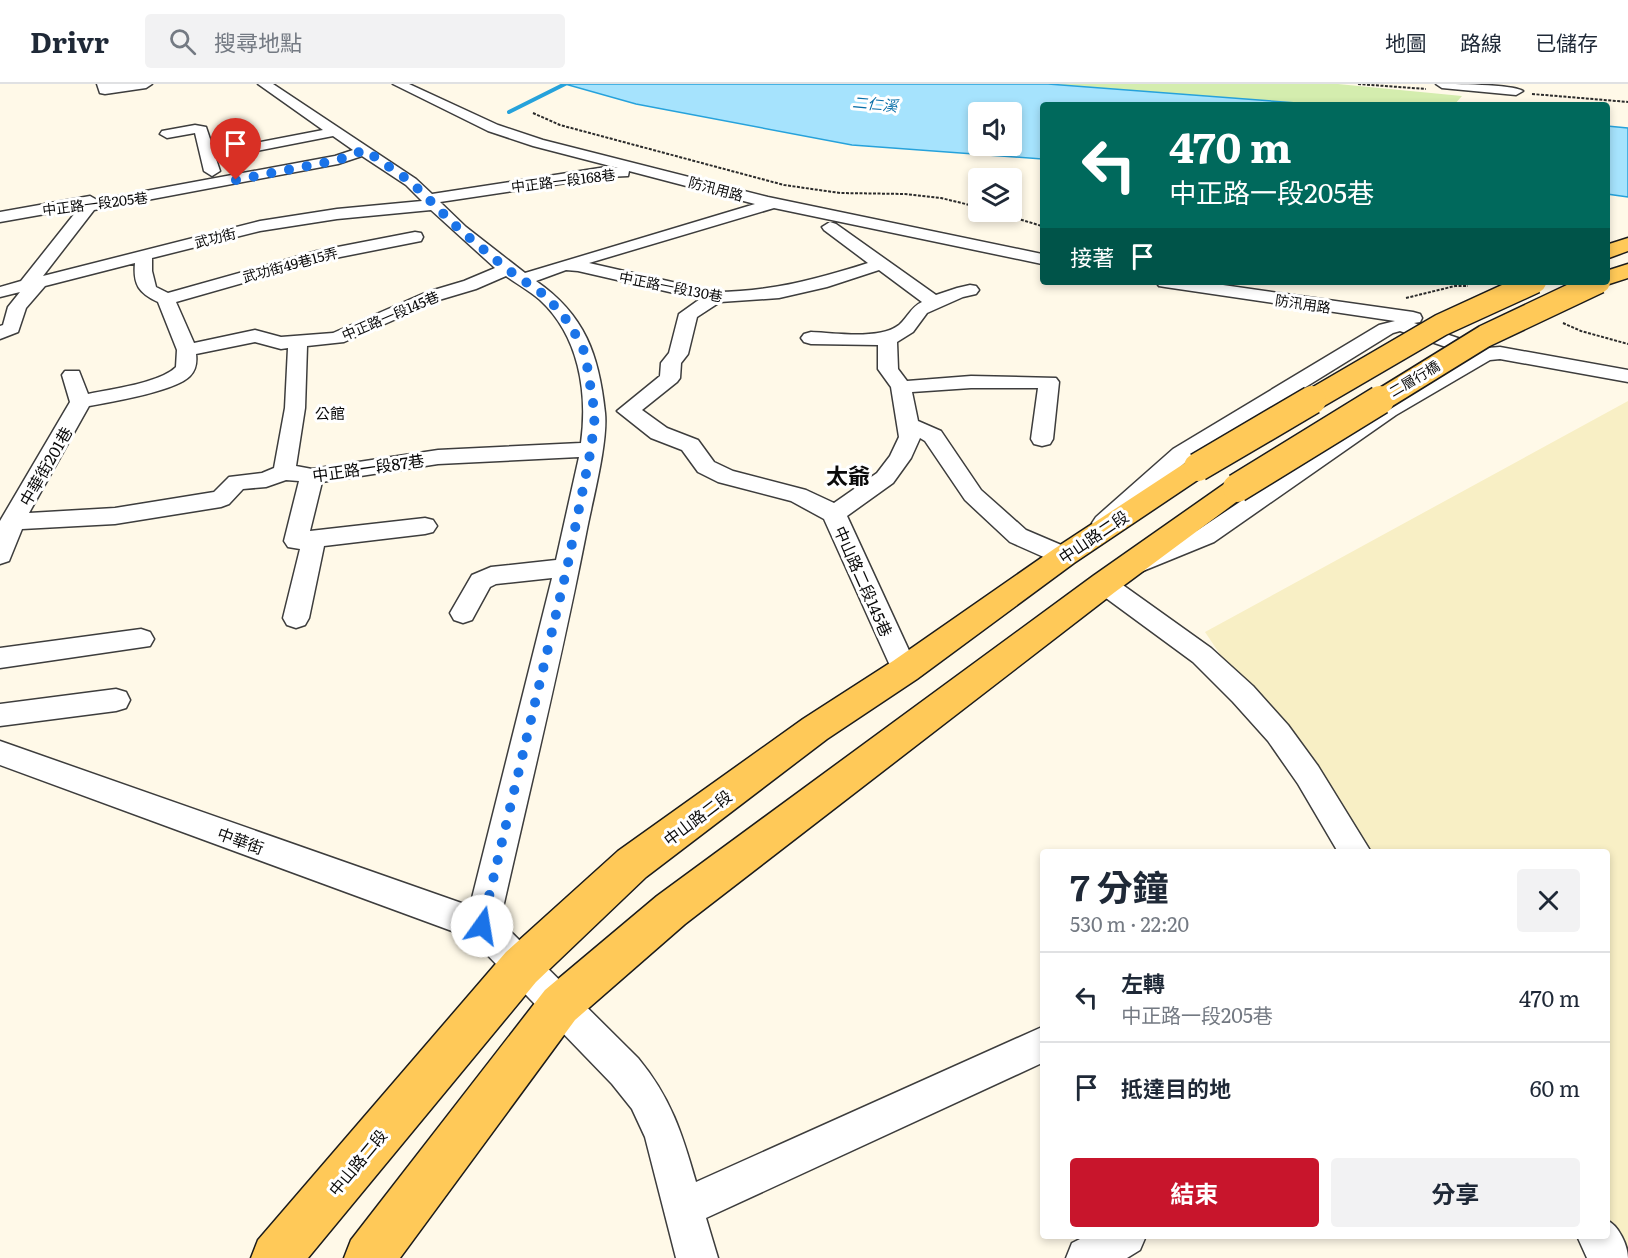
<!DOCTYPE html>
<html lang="zh-TW">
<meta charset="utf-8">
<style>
body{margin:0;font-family:Literata,"Noto Sans TC",serif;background:#f2f2f3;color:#1f2937;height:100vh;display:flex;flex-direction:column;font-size:22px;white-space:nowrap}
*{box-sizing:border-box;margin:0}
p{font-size:20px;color:#747a83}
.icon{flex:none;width:33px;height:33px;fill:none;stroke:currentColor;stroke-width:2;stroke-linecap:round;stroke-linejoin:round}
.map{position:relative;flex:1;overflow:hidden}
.details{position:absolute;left:1040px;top:765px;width:570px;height:390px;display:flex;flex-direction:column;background:#fff;border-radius:6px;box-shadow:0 3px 9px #0003}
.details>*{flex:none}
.top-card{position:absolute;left:1040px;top:18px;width:570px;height:183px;border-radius:6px;box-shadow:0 3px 9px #0003;background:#00695c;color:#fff;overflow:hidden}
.buttons{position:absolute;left:968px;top:18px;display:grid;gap:12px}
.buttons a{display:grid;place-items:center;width:54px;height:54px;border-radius:6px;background:#fff;box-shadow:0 3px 9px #0003;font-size:30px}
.pin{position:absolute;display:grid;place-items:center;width:51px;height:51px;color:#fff;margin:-62px -26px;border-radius:50% 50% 50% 0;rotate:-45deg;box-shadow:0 0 6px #0007}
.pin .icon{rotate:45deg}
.me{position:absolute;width:66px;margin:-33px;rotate:13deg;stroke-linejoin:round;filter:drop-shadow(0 0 4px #0008)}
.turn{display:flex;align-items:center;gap:21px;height:126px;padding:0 30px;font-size:27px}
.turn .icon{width:78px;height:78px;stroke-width:2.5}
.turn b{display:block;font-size:42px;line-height:51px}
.then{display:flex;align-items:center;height:57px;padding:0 30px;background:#0003;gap:12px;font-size:22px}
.round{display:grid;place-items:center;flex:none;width:63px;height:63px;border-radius:6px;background:#f2f2f3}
.head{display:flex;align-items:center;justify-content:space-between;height:102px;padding:0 30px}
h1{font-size:36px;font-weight:700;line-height:45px}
.primary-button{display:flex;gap:12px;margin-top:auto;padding:12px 30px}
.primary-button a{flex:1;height:69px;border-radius:6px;background:#c8152c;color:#fff;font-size:24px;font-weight:700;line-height:69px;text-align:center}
.primary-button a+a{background:#f2f2f3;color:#1f2937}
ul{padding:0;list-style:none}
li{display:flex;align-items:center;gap:18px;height:90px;padding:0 30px;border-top:2px solid #e0e1e3}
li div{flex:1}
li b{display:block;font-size:22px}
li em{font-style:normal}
header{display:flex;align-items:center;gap:36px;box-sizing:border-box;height:84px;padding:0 30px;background:#fff;border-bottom:2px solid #e0e1e3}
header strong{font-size:28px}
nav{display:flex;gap:33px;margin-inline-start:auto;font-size:21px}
.search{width:420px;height:54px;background:#f2f2f3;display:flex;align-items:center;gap:15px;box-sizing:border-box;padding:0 21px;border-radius:6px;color:#747a83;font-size:22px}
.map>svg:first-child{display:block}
.farmland{fill:#f8efc5}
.green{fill:#d4edae}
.water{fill:#a6e3fd;stroke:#26a2db;stroke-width:1.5;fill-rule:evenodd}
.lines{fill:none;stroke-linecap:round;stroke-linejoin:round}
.stream{stroke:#26a2db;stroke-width:4}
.minor-casing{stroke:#3d3d3d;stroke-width:3}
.major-casing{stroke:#1b1b1b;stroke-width:3}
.path{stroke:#2c2c2c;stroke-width:2;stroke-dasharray:3 1.5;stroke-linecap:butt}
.minor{fill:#fff;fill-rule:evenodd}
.major{fill:#ffc958;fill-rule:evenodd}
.major-bridge-far1-casing{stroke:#1b1b1b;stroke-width:25;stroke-linecap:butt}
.major-bridge-casing{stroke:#1b1b1b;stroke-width:31;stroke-linecap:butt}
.major-bridge-far1{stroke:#ffc958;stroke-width:22}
.major-bridge{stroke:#ffc958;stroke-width:28}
.route{stroke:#1a73e8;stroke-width:10;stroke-dasharray:0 18}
.labels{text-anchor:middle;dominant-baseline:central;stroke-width:6;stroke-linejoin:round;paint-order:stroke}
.far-street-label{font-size:14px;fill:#0a0a0a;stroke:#fff}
.far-water-label{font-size:15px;font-style:italic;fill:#086fa8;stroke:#fff}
.far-neighbourhood-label{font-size:15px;fill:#0a0a0a;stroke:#fff}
.street-label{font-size:16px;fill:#0a0a0a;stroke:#fff}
.district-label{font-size:22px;font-weight:bold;fill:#0a0a0a;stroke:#fff}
</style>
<header>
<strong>Drivr</strong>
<div class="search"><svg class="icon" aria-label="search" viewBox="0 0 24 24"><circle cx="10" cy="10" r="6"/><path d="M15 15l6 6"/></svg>搜尋地點</div>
<nav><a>地圖</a><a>路線</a><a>已儲存</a></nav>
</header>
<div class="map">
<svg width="1628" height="1174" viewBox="0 0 1628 1174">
<rect width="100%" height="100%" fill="#fff9e8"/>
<path class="farmland" d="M1628 317V1174L1607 1145 1606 768H1353L1205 548Z"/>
<path class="green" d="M1048 0H1338L1462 12 1454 21H1324Z"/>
<path class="water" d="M565 0H1048L1324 21H1042V75L852 61 636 20ZM978 28H1011V62H978Z
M1607 42 1628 44V113L1607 110Z"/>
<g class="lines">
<path class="stream" d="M509 28 565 0"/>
<defs>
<path id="minor" d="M97 0H152L146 4 105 10 100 9Z
M258 0H273L416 95 432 110 606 83 618 84 533 62 488 47 393 0H409L498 41 543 56 768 113 1042 170V180L774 124 589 179 716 208C769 208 818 195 868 179L824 146 822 143 830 138 836 140 936 211 957 204 970 201 976 202 979 206 976 210 963 213 927 229 913 248 897 258 898 285 907 297 971 292 1056 294 1059 298 1053 355 1050 360 1042 362 1034 360 1031 355 1038 304H971L912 308 918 337 941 347 981 406 1026 446 1073 466 1076 472 1073 478 1064 481 1055 478 1010 458 965 416 925 357 920 354 911 374 893 399 847 432 918 586 915 594 905 597 895 594 892 586 824 435 791 417 718 398 698 388 682 366 651 354 617 327 660 292 661 279 669 269 679 230 700 215 578 187 566 186 536 197C585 231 599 271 605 329 608 359 592 418 586 450 561 579 529 708 500 837L638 974C671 1014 682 1049 696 1098L1042 943V979L706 1134 718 1174H676L645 1053 632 1025 612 1000 471 854 0 681V657L470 822 552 494 496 500 490 503 472 536 463 539 454 536 450 529 472 491 491 483 556 476 579 373 438 380 322 398 310 447 425 434 433 436 437 442 433 448 425 450 324 462 309 534 305 541 296 544 287 541 283 534 300 465 288 463 284 457 299 397 286 396 266 403 243 405 229 420 221 423 115 440 22 445 9 477 0 480V437L70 318 62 291 65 287H79L88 310C111 305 160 299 176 283L177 266 158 218C139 209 133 201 135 179L45 202 26 224 18 248 0 255V242L3 241 8 223 20 208 0 213V203L21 197 79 124 0 138V128L90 112 97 116 335 72 353 66 333 52 216 75 220 87 212 92 204 87 195 49 167 54 160 50 162 47 195 41 206 43 214 67 323 46ZM362 72 406 101 422 117 337 125 260 137 43 192 94 126 338 80ZM629 87 755 120 525 189 466 143 440 118 606 93 628 92ZM431 126 495 184 464 197 427 208 333 249 281 253 255 246 194 259 176 218 320 177 421 157 423 153 421 149 415 148 317 167 168 209 156 203 152 187V174L260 147 337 135ZM879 186 922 218C911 223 908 233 899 241 880 256 835 249 811 248L804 250 801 254 804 258 811 260 878 261V285L891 303 899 353 890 372 877 389 834 419 806 406 733 387 714 378 698 356 667 344 642 326 677 298 680 294 681 279 688 270 697 233 720 218 779 214 827 203ZM506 192C517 200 530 207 540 216 579 252 588 308 581 359L438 366 312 385 296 382 305 324 307 262 344 258 439 216 476 205ZM255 258 281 265 288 264 285 324 274 384 262 389 229 393 214 408 115 424 29 429 89 322C111 318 176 307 190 292 196 286 197 278 196 270Z
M1436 0C1453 0 1512 0 1523 7L1516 11 1442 4Z
M1156 198H1202L1413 228 1420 230 1422 234 1420 238 1414 239 1487 264 1500 263 1628 286V298L1500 275 1490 276 1396 331 1214 458 1138 489 1129 486 1126 480 1129 474 1198 446 1382 323 1469 271 1400 247 1393 249 1189 375 1112 445 1104 447 1096 445 1092 439 1096 433 1173 365 1379 241 1395 237 1165 203 1159 202Z
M1104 491 1113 494 1211 564 1253 602 1288 641 1318 682 1371 768H1338L1298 700 1268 657 1233 618 1193 578 1095 506 1092 500 1095 494Z
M141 545 150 548 154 555 150 562 0 584V564Z
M116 605 126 608 130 616 126 624 116 627 0 642V620Z
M1606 1136C1619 1141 1628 1162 1628 1174H1587L1577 1152H1606Z
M1086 1152H1146L1140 1166 1127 1174H1066L1072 1159Z"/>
<path id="major" d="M1628 154V167L1606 175V161Z
M1628 180V194L1606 201 1597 198H1606V187Z
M1198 374 1208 377 1212 383 1208 389 1074 479 917 595 827 655 646 793 536 898 308 1174H251L258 1156 506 868 618 767 803 635 893 577 1054 465 1188 377Z
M1237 395 1247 398 1251 404 1247 410 1115 508 685 840 575 936 400 1174H344L351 1156 545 906 657 812 1093 492 1227 398Z"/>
</defs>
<use href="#minor" class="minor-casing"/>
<use href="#major" class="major-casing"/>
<path class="path" d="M1358 0 1426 5
M1532 10 1628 18
M533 29 560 41 784 101 840 109 905 110 941 114 978 123
M995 128 1042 142
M1406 214 1455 202H1468
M1563 239 1581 247 1628 260"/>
<use href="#minor" class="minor"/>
<use href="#major" class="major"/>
<defs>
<path id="major-bridge-far1" d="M1309 318 1441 241 1535 198
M1378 318 1485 252 1599 198"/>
<path id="major-bridge" d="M1198 383 1312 316
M1237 404 1380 316"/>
</defs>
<use href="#major-bridge-far1" class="major-bridge-far1-casing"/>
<use href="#major-bridge" class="major-bridge-casing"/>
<use href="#major-bridge-far1" class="major-bridge-far1"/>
<use href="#major-bridge" class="major-bridge"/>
</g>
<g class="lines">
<path class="route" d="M236 96 338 76 365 66 411 98 460 146 507 185 546 212 570 240 585 269 595 331 591 365 567 484 482 842"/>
</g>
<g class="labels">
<g class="far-street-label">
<text transform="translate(563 96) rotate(-7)">中正路一段168巷</text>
<text transform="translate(716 104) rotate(15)">防汛用路</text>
<text transform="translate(95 119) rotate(-7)">中正路一段205巷</text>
<text transform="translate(215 153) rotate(-14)">武功街</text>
<text transform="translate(290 180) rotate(-15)">武功街49巷15弄</text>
<text transform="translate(671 202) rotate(11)">中正路一段130巷</text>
<text transform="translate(1303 219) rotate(8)">防汛用路</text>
<text transform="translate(390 231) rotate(-23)">中正路一段145巷</text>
<text transform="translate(1414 294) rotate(-31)">二層行橋</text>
</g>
<g class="far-water-label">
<text transform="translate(875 19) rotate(5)">二仁溪</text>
</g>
<g class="far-neighbourhood-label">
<text x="330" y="328">公館</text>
</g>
<g class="street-label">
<text transform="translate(45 382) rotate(-60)">中華街201巷</text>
<text transform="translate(368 383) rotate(-8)">中正路一段87巷</text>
<text transform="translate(1093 452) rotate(-34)">中山路二段</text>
<text transform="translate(864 497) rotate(66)">中山路二段145巷</text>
<text transform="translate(697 733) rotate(-37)">中山路二段</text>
<text transform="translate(241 756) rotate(20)">中華街</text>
<text transform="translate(357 1078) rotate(-50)">中山路二段</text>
</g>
<g class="district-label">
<text x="848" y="390">太爺</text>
</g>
</g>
</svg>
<div class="buttons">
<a><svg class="icon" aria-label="sound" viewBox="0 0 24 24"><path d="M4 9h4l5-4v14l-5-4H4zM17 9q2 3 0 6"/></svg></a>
<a><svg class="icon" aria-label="layers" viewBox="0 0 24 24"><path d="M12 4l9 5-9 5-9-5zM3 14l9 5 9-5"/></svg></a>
</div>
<div class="pin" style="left:236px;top:96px;background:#d93025"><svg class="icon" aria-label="arrive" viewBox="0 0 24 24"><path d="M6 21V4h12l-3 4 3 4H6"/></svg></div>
<svg class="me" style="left:482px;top:842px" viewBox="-20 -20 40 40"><circle r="19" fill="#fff"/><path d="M0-13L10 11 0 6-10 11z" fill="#1a73e8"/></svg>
<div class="top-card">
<div class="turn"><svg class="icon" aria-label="left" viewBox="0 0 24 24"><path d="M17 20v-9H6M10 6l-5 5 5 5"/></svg><div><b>470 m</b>中正路一段205巷</div></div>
<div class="then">接著<svg class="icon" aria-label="arrive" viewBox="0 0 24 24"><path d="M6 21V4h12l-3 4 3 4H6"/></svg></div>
</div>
<section class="details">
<div class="head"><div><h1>7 分鐘</h1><p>530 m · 22:20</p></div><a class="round"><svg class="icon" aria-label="close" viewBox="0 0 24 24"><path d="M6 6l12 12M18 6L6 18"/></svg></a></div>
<ul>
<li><svg class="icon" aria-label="left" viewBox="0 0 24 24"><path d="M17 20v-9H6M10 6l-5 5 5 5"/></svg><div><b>左轉</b><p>中正路一段205巷</p></div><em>470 m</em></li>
<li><svg class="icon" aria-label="arrive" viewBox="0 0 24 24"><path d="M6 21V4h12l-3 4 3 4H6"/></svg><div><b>抵達目的地</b></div><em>60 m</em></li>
</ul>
<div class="primary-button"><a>結束</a><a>分享</a></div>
</section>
</div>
